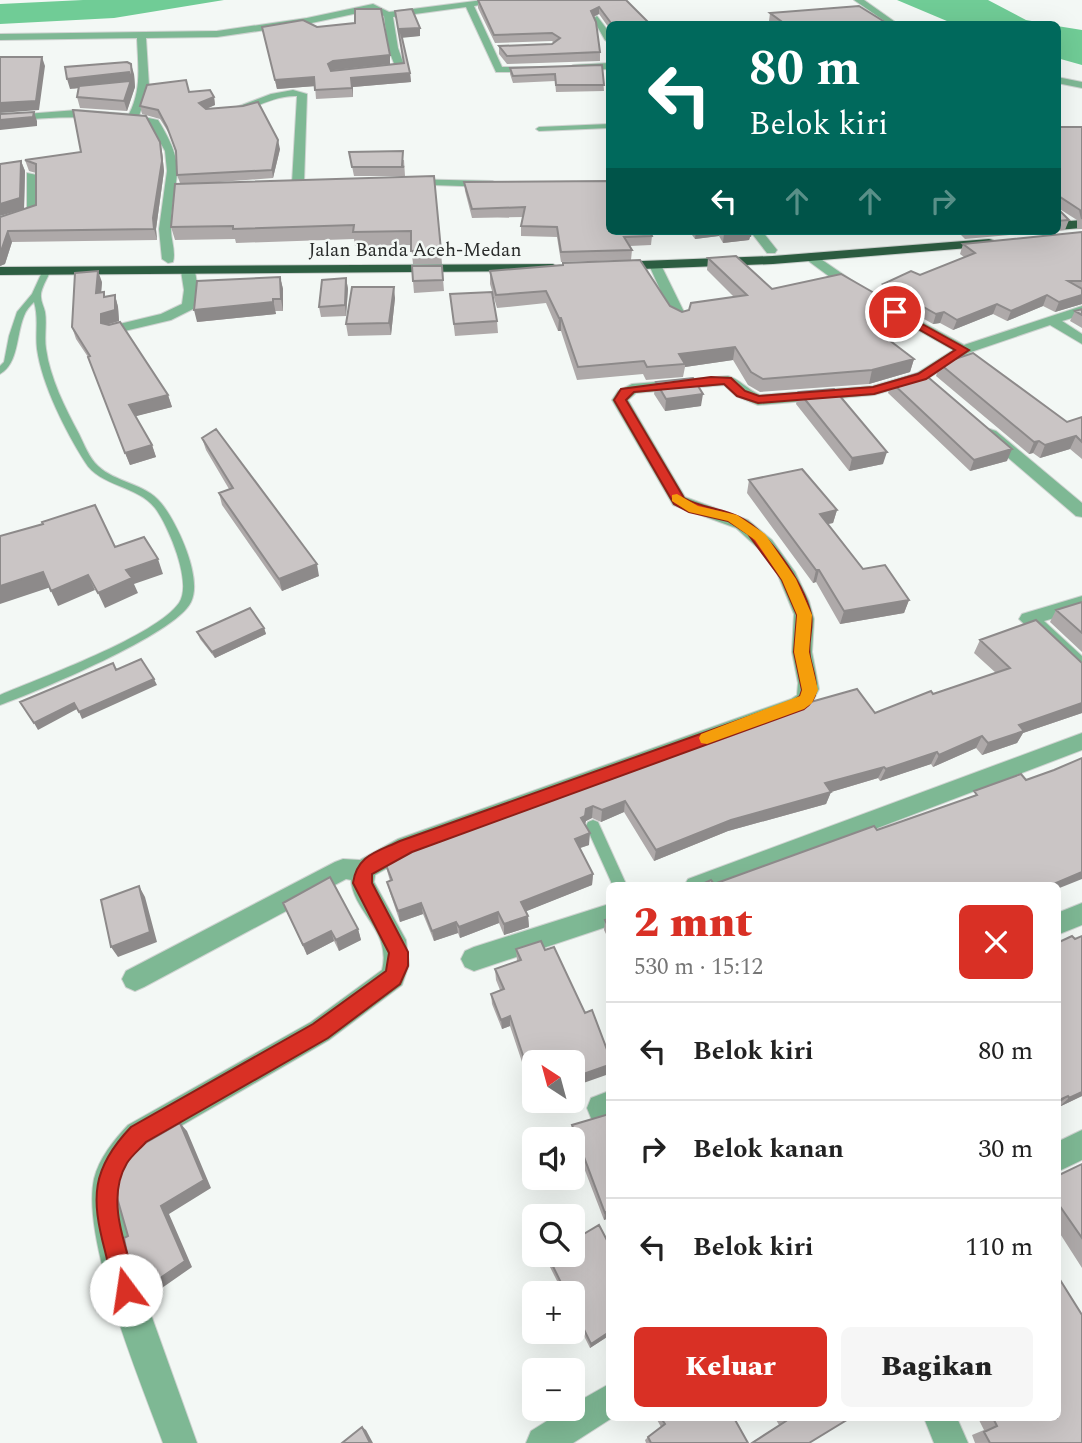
<!DOCTYPE html>
<html lang="id">
<meta charset="utf-8">
<style>
body{margin:0;font-family:Spectral,serif;background:#f6f6f6;color:#222;height:100vh;display:flex;flex-direction:column;font-size:26px;white-space:nowrap}
*{box-sizing:border-box;margin:0}
p{font-size:23px;color:#767676}
.icon{flex:none;width:38px;height:38px;fill:none;stroke:currentColor;stroke-width:2;stroke-linecap:round;stroke-linejoin:round}
.map{position:relative;flex:1;overflow:hidden}
.sheet{position:absolute;left:606px;top:882px;width:455px;height:539px;display:flex;flex-direction:column;background:#fff;border-radius:10px;box-shadow:0 7px 28px #0002}
.sheet>*{flex:none}
.hud{position:absolute;left:606px;top:21px;width:455px;height:214px;border-radius:10px;box-shadow:0 7px 28px #0002;background:#00695c;color:#fff;overflow:hidden}
.needle{width:46px;rotate:324deg}
.tools{position:absolute;left:522px;top:1050px;display:grid;gap:14px}
.tools a{display:grid;place-items:center;width:63px;height:63px;border-radius:10px;background:#fff;box-shadow:0 7px 28px #0002;font-size:35px}
.pin{position:absolute;display:grid;place-items:center;width:60px;height:60px;color:#fff;margin:-30px;border:4px solid #fff;border-radius:50%;box-shadow:0 2px 7px #0007}
.me{position:absolute;width:77px;margin:-38px;rotate:346deg;stroke-linejoin:round;filter:drop-shadow(0 0 5px #0008)}
.turn{display:flex;align-items:center;gap:24px;height:147px;padding:0 28px;font-size:32px}
.turn .icon{width:91px;height:91px;stroke-width:2.5}
.turn b{display:block;font-size:49px;line-height:60px}
.lanes{display:flex;align-items:center;height:66px;padding:0 28px;background:#0003;justify-content:center;gap:35px;direction:ltr}
.lanes .off{opacity:.35}
.round{display:grid;place-items:center;flex:none;width:74px;height:74px;border-radius:10px;background:#f6f6f6}
.summary{display:flex;align-items:center;justify-content:space-between;height:119px;padding:0 28px}
h1{font-size:42px;font-weight:800;line-height:52px;color:#d93025}
.button{display:flex;gap:14px;margin-top:auto;padding:14px 28px}
.button a{flex:1;height:80px;border-radius:10px;background:#d93025;color:#fff;font-size:28px;font-weight:800;line-height:80px;text-align:center}
.button a+a{background:#f6f6f6;color:#222}
ul{padding:0;list-style:none}
li{display:flex;align-items:center;gap:21px;height:98px;padding:0 28px;border-top:2px solid #e0e0e0}
li div{flex:1}
li b{display:block;font-size:26px}
li em{font-style:normal}
.map>svg:first-child{display:block}
.water{fill:#70cc96}
.lines{fill:none;stroke-linecap:round;stroke-linejoin:round}
.lane-casing{stroke:#cfd3d1;stroke-width:2}
.street-casing{stroke:#cfd3d1;stroke-width:2}
.highway-casing{stroke:#cfd3d1;stroke-width:2}
.lane{fill:#7eb894;fill-rule:evenodd}
.street{fill:#7eb894;fill-rule:evenodd}
.highway{fill:#2d5e42;fill-rule:evenodd}
.wall{fill:#aea9a9}
.shaded-wall{fill:#8d8a8a}
.building{fill:#cac5c5;stroke:#8d8a8a;stroke-width:2}
.route{fill:#d93025;stroke:#8d1f18;stroke-width:2}
.slow{fill:#f59e0b}
.labels{text-anchor:middle;dominant-baseline:central;stroke-width:5;stroke-linejoin:round;paint-order:stroke}
.far-street-label{font-size:19px;fill:#2a2c2b;stroke:#f3f8f5}
</style>
<div class="map">
<svg width="1082" height="1443" viewBox="0 0 1082 1443">
<rect width="100%" height="100%" fill="#f3f8f5"/>
<path class="water" d="M83 0H224L114 18 0 24V4Z
M897 0H988L1026 20 1049 24H954Z
M1057 26 1082 30V65L1057 58Z"/>
<g class="lines">
<defs>
<path id="lane" d="M609 124V128L539 131 536 129 539 127Z
M43 270 50 272C47 279 40 290 41 297 41 302 44 307 45 312 47 324 44 337 46 349 50 378 65 408 79 434 84 444 89 458 98 466 116 483 145 483 161 503 177 522 203 578 191 602 176 634 36 692 0 705V695C40 678 156 636 179 603 193 583 168 525 155 508 137 485 100 487 85 462 66 432 42 385 37 349 35 333 39 318 34 302 30 306 26 310 24 316 16 335 19 363 0 374V366L4 362 9 336 17 312 32 294Z
M593 820 598 822 627 886H613L586 826 588 822Z"/>
<path id="street" d="M483 0H506L474 6 502 67H537L540 68V72H496L466 7 393 17 398 48 405 68 378 74 373 71 375 69 395 66 388 48 384 16 372 10 307 24 217 37 146 38 149 86 139 116 158 120C191 173 171 176 171 230 171 240 176 252 173 262L168 263 162 259 159 229 167 171 165 151 150 124C100 114 51 117 0 122V116L77 110 129 114C142 89 138 65 137 38L0 40V34L217 31 307 18 373 4 389 12Z
M854 0H864L898 24H889Z
M597 16 609 32V43L605 40 593 19Z
M609 63V69L573 71 568 68 573 65Z
M1057 77 1082 82V88L1057 83Z
M293 90 307 94 304 183 298 186 292 183 297 96C274 95 253 110 231 114L226 111 271 94Z
M27 173 37 175 39 213 0 227V219L27 211Z
M405 179 492 181 498 184 492 187 401 184 399 182Z
M750 231H762L777 250 775 253H767Z
M812 253 863 288V294H853L807 260V254Z
M655 261 661 265 687 318 685 321 680 322 673 318 649 265Z
M188 267 195 271 198 290 193 309 171 320 112 334 107 333V327L161 314 182 304 184 290 181 271Z
M889 304 964 345 1082 306V315L1062 321 1082 334V344L1050 325 968 353 927 379 874 395 758 405 736 396 724 385 636 393 628 400 685 497 748 520 772 540 795 572 809 601 814 619 812 652 819 689 811 705 805 711 414 853 375 875 374 882 406 940 409 965 402 985 329 1040 148 1145 124 1179 122 1202 135 1270 197 1443H163C141 1382 81 1241 94 1179 99 1158 114 1140 128 1125L311 1022 382 970C392 931 353 912 351 880L346 879 144 987 135 991 126 987 122 979 126 971 335 862 343 859 360 860 398 839 791 699 797 695 798 683 792 652 794 614 777 573 759 549 736 528 673 505 612 400 618 391 632 384 728 376C738 378 748 390 760 395L873 386 917 373 953 350 884 311V305Z
M990 429 996 431 1082 503V517L1076 516 984 437 982 434 984 431Z
M1082 596V610L1044 621 1082 656V675L1075 673 1019 619 1022 614Z
M1082 733V750L725 886H684L688 879Z
M1082 903V925L1057 935V913Z
M609 904V926L474 971 465 967 461 959 465 951 474 947Z
M609 1091V1119L601 1122 591 1118 587 1108 591 1098Z
M1082 1130V1160L1057 1172V1142Z
M609 1384V1418H612L573 1443H526L531 1431 566 1409H572V1405Z
M924 1418H957L968 1443H934Z"/>
<path id="highway" d="M1082 220V228L1057 230V222Z
M989 239 993 240V246L773 264 616 270 610 266 616 262 773 256Z
M553 264 560 268 558 271 0 275V267Z"/>
</defs>
<use href="#lane" class="lane-casing"/>
<use href="#street" class="street-casing"/>
<use href="#highway" class="highway-casing"/>
<use href="#lane" class="lane"/>
<use href="#street" class="street"/>
<use href="#highway" class="highway"/>
</g>
<path class="wall" d="M478 0H626L650 24H609V28L599 14 594 17 600 52V61L507 64 499 54V46L552 44 554 43 552 41 495 43 478 8Z
M395 11 420 36 402 37 410 73 411 82 353 87V97L316 99 315 86 277 89 262 27H317L390 55V64L333 70 404 63Z
M770 13 888 24H773L769 21Z
M602 65 604 91 556 92 555 81 513 83 510 74V68Z
M134 74 135 87 127 111 80 108 77 97 79 88 70 89Z
M189 92 214 97 215 105 206 109 280 149 273 178 206 183 434 176 442 264H413L411 245 355 246 354 239 236 243 235 239 175 240 171 227 180 183 177 175 176 154 170 135 160 119 142 114 140 106Z
M1057 127H1082V229H1077V220L1058 208V209L1069 220 1065 230 1057 231Z
M162 152 164 171 156 229 157 240 12 242 5 264 0 266V217L21 210V161L25 171 24 209 36 205V173L29 171 25 160Z
M349 152 404 160 405 176H354Z
M464 182 609 231H654H650L652 236 651 245 630 246 632 250 631 260 561 262 557 237 521 236V226L523 217 472 218 465 191Z
M689 231H752L751 237H750L749 240 723 243 719 236 695 239Z
M817 231H842L819 233Z
M957 231H1052L965 239Z
M1082 232V304L1055 312 1043 306 1007 321 993 314 953 330 940 323 933 324 880 294 883 284 920 275 964 257 960 254 963 244Z
M708 258 772 289 916 317 912 330 884 337 914 359 910 372 869 384 760 392 748 385 733 360 685 367 683 377 646 380 643 374 577 380 561 331H558L546 303 497 308 490 284V271L670 306 682 312 734 297 707 270Z
M442 266 444 291 414 293 413 281Z
M280 277 283 289V311H275L276 314 197 322Z
M346 278 348 289 346 316 321 317 319 307Z
M102 282 101 293 106 297 115 295 118 307 119 321 107 325 168 395 172 407 135 416 152 445 156 457 130 465 88 357 76 339 72 327Z
M450 294 497 321 498 333 455 336Z
M395 298 391 335 348 336 346 324Z
M1082 309V328L1070 321 1075 311Z
M940 364 1067 422 1082 417V459L1070 449 1040 458 1033 453 1029 454 936 376Z
M656 382 701 406 665 411 654 394Z
M891 382 1007 461 970 471 888 393Z
M799 392 883 464 849 471 796 404Z
M202 438 319 576 282 591 222 505 219 493 229 489 206 450Z
M749 480 837 510 833 523 828 524 863 569 909 600 904 613 840 624 816 582 813 583 747 493Z
M1082 602V652L1050 622 1056 610Z
M264 628 266 634 215 658 200 639 197 632Z
M980 640 1082 663V713L1023 733 1017 743 982 755 976 748 933 767 931 764 880 781 878 778 831 792 826 804 728 831 654 861 624 812 601 822 592 818 586 821 585 824 589 845 580 848 593 874 592 885 526 911 528 916 529 927 504 935 499 923 460 938 458 933 434 941 423 914 400 922 390 893 387 882 390 881 384 860 875 713 996 673 974 653Z
M283 903 358 929 361 940 339 951 334 941 307 955Z
M609 919V940L604 930 605 920Z
M541 941 534 1062V1098L510 1026 502 1029 492 1004 491 994 500 990 496 980 495 969 517 961 516 949Z
M1057 943 1082 1096 1059 1107 1058 1105Z
M572 1125 609 1218 604 1220 571 1134Z
M1082 1164V1268L1057 1229V1176Z
M609 1244V1341L607 1337 590 1348 572 1312V1293H563L548 1263V1256Z
M656 1418H734L748 1443H646L645 1440 648 1437 661 1427Z
M775 1418H850L809 1443H751L779 1425Z
M978 1418H1057L1082 1443H975L972 1435 984 1430Z"/>
<path class="shaded-wall" d="M599 7V14L590 18 591 11Z
M420 28V36L401 38 400 29Z
M390 55V64L334 70 329 73 328 64 333 61Z
M42 57 45 66 39 110 0 113V103Z
M131 64 134 74 135 87 127 111 124 101 130 82 70 89 67 79Z
M410 73 411 82 353 87V97L351 78Z
M314 77 316 86 277 89 275 80Z
M214 97 215 105 201 111 199 103Z
M34 112 37 121V126L0 130V120Z
M278 140 280 149 273 178 272 170Z
M160 142 162 152 164 171 156 229 157 240 154 229 153 218Z
M21 161 25 171 24 209 0 216V204Z
M8 231 12 242 5 264 0 266V254Z
M696 231H719V236L695 239Z
M743 231H752L751 237H750L749 240 723 243 724 233Z
M769 231H796L768 235Z
M98 271 102 282 100 305 96 293Z
M280 277 283 289V311L281 299Z
M346 278 348 289 346 316 345 305Z
M394 287 395 298 391 335 389 323Z
M115 295 118 307 119 321 105 325 101 323V314Z
M1047 295 1043 306 1007 321 1011 311Z
M1082 295V304L1055 312 1059 302Z
M273 299 276 314 197 322 194 310Z
M997 304 993 314 953 330 957 320Z
M944 312 940 323 933 324 936 314Z
M916 317 912 330 869 340 872 327Z
M559 318H561V331H558Z
M735 347 733 360 685 367V364L679 354Z
M914 359 910 372 869 384 872 370Z
M703 394 701 406 665 411 666 399Z
M168 395 172 407 133 417 129 405Z
M1076 436 1070 449 1040 458 1045 445Z
M1039 441 1033 453 1029 454 1034 442Z
M152 445 156 457 130 465 125 453Z
M1012 449 1007 461 970 471 974 460Z
M887 452 883 464 849 471 852 458Z
M837 510 833 523 816 526 820 514Z
M158 559 163 574 134 584 138 593 105 608 98 593 126 570Z
M317 564 319 576 282 591 279 579Z
M816 570H819L816 582 813 583Z
M43 572 51 587 0 604V586Z
M88 575 95 590 58 606 51 591Z
M909 600 904 613 840 624 844 611Z
M264 628 266 634 215 658 212 652Z
M154 679 157 685 82 719 79 712Z
M74 703 77 709 38 730 34 723Z
M1082 703V713L1023 733 1017 743 982 755 988 743 1019 725Z
M982 736 976 748 933 767 939 755Z
M937 752 931 764 880 781 886 769Z
M884 767 878 778 831 792 826 804 728 831 654 861 656 850 825 783Z
M625 801 624 812 601 822 602 810Z
M593 806 592 818 586 821 584 828 581 818 586 809Z
M590 833 589 845 574 850 575 839Z
M1082 871V879L1057 889V886H1049Z
M593 874 592 885 522 913 521 902Z
M139 886 145 897 157 942 118 957 111 947Z
M421 903 423 914 400 922 398 911Z
M498 912 499 923 460 938 459 927Z
M528 916 529 927 504 935V924Z
M456 922 458 933 434 941 432 931Z
M358 929 361 940 339 951 336 940Z
M331 931 334 941 307 955 303 945Z
M510 1016V1026L502 1029 501 1020Z
M609 1065V1074L572 1087V1078Z
M1082 1092V1096L1059 1107 1069 1098Z
M1068 1096 1057 1105V1101Z
M180 1123 187 1131 211 1188 169 1214 192 1267 149 1297 140 1292Z
M609 1211V1218L604 1220 605 1213Z
M609 1332 607 1337 590 1348 591 1344Z
M362 1427 366 1430 373 1443H370Z"/>
<path class="building" d="M478 0H626L650 24H611V23L599 7 591 11 596 22 600 52 507 56 499 46 552 44 560 38 552 33 494 35Z
M859 6 888 24H785L770 13Z
M355 9H381L390 55 333 61 328 64 331 71 404 63 395 11 412 9 420 28 400 29 410 73 351 78 352 88 315 90 314 77 275 80 262 27 303 20 317 27 355 23Z
M0 57H42L36 101 0 103Z
M127 62 131 64 132 77 124 101 77 97 79 86 129 81 131 78 129 72 67 79 65 67Z
M602 65 604 85H556L555 74 513 76 510 68Z
M186 80 189 92 210 90 214 97 199 103 206 109 243 106 258 102 278 140 272 170 177 175 176 151 167 127 158 110 140 106 147 85Z
M73 110 146 116 160 142 162 161 153 218 154 229 8 231 0 254V217L36 205V164L25 160 81 152Z
M34 112 33 117 0 120V114Z
M1057 127H1082V219L1080 210 1060 197 1058 209 1069 220 1057 221Z
M403 151 402 166 404 167H352L349 152Z
M21 161 20 198 0 204V164Z
M434 176 441 250 411 251V231L353 232 354 225 233 229V226L171 227 175 184Z
M609 181V231H650L652 236 624 237 632 250 561 252 557 227 521 226 525 207 472 209 464 182Z
M723 231H743L724 233Z
M1082 232V281H1068L1082 289V295L1059 302 1047 295 1011 311 997 304 957 320 944 312 936 314 883 284 911 271 920 275 975 253 963 244Z
M736 256 772 289 841 274 916 317 872 327 914 359 872 370 763 379 751 372 735 347 679 354 685 364 647 367 644 361 578 367 561 318H559L546 291 496 295 490 271 563 265V263L640 260 670 306 682 312 689 310 691 303 747 295 708 258Z
M412 266H442L443 280 413 281Z
M98 271 96 293 104 292V297L115 295V310L101 314V323L109 325 120 322 168 395 129 405 152 445 125 453 88 357 90 356 72 327 75 273Z
M280 277 281 299H273V302L194 310 197 281Z
M346 278 345 305 319 307 322 280Z
M352 287H394L389 323 346 324Z
M492 292 497 321 454 324 450 294Z
M1082 309V315L1075 311Z
M973 353 1067 422 1082 417V442L1076 436 1045 445 1039 441 1034 442 940 364Z
M922 372 1012 449 974 460 891 382Z
M693 378 703 394 666 399 656 382Z
M834 389 887 452 852 458 799 392Z
M216 429 317 564 279 579 219 493 233 488 202 438Z
M802 469 837 510 820 514 863 569 885 565 909 600 844 611 819 570H816L749 480Z
M95 505 115 547 144 537 158 559 126 570 132 578 98 593 88 575 51 591 43 572 0 586V536L43 524 42 522Z
M1082 602V633L1056 610Z
M250 608 264 628 212 652 197 632Z
M1036 620 1082 663V703L1019 725 1024 731 988 743 982 736 939 755 937 752 886 769 884 767 825 783 831 792 731 820 656 850 625 801 602 810 593 806 586 809 585 816 581 818 590 833 575 839 593 874 521 902 528 916 504 924 498 912 459 927 456 922 432 931 421 903 398 911 387 882 392 880 384 860 413 844 800 705 857 689 875 713 931 691 933 694 1010 668 980 640Z
M141 659 154 679 79 712 74 703 34 723 20 702 113 663 116 670Z
M1082 758V872L1049 886H698L711 880 714 884 874 826 877 830 977 795 974 791 1021 774 1026 780 1054 770Z
M330 877 358 929 336 940 331 931 303 945 283 903Z
M139 886 150 932 111 947 101 900Z
M609 919V928L605 920Z
M1072 936 1075 939 1082 936V1092L1069 1098 1068 1096 1057 1101V943Z
M541 941 545 950 554 947 585 1013 592 1010 609 1055V1065L572 1078V1062H534V1089L510 1016 501 1020 491 994 504 989 495 969 521 960 516 949Z
M609 1114V1211L605 1213 572 1125Z
M180 1123 204 1180 161 1206 185 1261 140 1292 129 1263 124 1238 128 1236 116 1194 118 1172 135 1149Z
M1082 1164V1238L1057 1202V1176Z
M599 1225 609 1244V1333V1332L591 1344 572 1305V1293H566L548 1256 551 1255H572V1241Z
M1057 1275 1082 1315V1443H990L984 1432 997 1426 993 1418H1057Z
M661 1418H734L748 1443H651L648 1437 665 1424Z
M784 1418H850L809 1443H752L786 1421Z
M362 1427 370 1443H342Z"/>
<path class="route" d="M895 309 969 350 926 379 874 394 758 403 737 396 724 384 634 392 626 400 684 498C701 508 722 508 739 517 768 531 803 582 811 614 814 627 807 643 810 657 814 677 824 695 804 709L412 852 372 874V883L408 952V966L400 984 328 1038 146 1142C140 1149 132 1155 127 1163 104 1201 128 1251 138 1290L134 1298 126 1302 118 1298C112 1283 109 1267 105 1251 91 1198 91 1169 131 1127L313 1024 386 971 389 953 353 883C357 855 377 852 400 841L793 701 800 696 802 690 794 652 797 615 782 580 748 534 728 521 689 512 674 504 614 400 621 389 711 377 731 378 745 391 759 396 873 387 918 374 955 350 892 314 890 312Z"/>
<path class="slow" d="M677 494 698 506 737 515 765 534 796 579 812 615 809 652 818 690 812 703 804 709 707 744 701 743 699 738 701 734 800 696 802 690 794 652 797 615 782 580 755 540 728 521 689 512 672 501V495Z"/>
<g class="labels">
<g class="far-street-label">
<text x="415" y="250">Jalan Banda Aceh-Medan</text>
</g>
</g>
</svg>
<div class="tools">
<a><svg class="needle" viewBox="-14 -14 28 28"><path d="M0-13l5 13h-10z" fill="#e53935"/><path d="M0 13l5-13h-10z" fill="#767676"/></svg></a>
<a><svg class="icon" aria-label="sound" viewBox="0 0 24 24"><path d="M4 9h4l5-4v14l-5-4H4zM17 9q2 3 0 6"/></svg></a>
<a><svg class="icon" aria-label="search" viewBox="0 0 24 24"><circle cx="10" cy="10" r="6"/><path d="M15 15l6 6"/></svg></a>
<a>+</a>
<a>−</a>
</div>
<div class="pin" style="left:895px;top:312px;background:#d93025"><svg class="icon" aria-label="arrive" viewBox="0 0 24 24"><path d="M6 21V4h12l-3 4 3 4H6"/></svg></div>
<svg class="me" style="left:126px;top:1290px" viewBox="-20 -20 40 40"><circle r="19" fill="#fff"/><path d="M0-13L10 11 0 6-10 11z" fill="#d93025"/></svg>
<div class="hud">
<div class="turn"><svg class="icon" aria-label="left" viewBox="0 0 24 24"><path d="M17 20v-9H6M10 6l-5 5 5 5"/></svg><div><b>80 m</b>Belok kiri</div></div>
<div class="lanes"><svg class="icon" aria-label="left" viewBox="0 0 24 24"><path d="M17 20v-9H6M10 6l-5 5 5 5"/></svg><svg class="icon off" aria-label="ahead" viewBox="0 0 24 24"><path d="M12 20V5M6 11l6-6 6 6"/></svg><svg class="icon off" aria-label="ahead" viewBox="0 0 24 24"><path d="M12 20V5M6 11l6-6 6 6"/></svg><svg class="icon off" aria-label="right" viewBox="0 0 24 24"><path d="M7 20v-9h11M14 6l5 5-5 5"/></svg></div>
</div>
<section class="sheet">
<div class="summary"><div><h1>2 mnt</h1><p>530 m · 15:12</p></div><a class="round" style="background:#d93025;color:#fff"><svg class="icon" aria-label="close" viewBox="0 0 24 24"><path d="M6 6l12 12M18 6L6 18"/></svg></a></div>
<ul>
<li><svg class="icon" aria-label="left" viewBox="0 0 24 24"><path d="M17 20v-9H6M10 6l-5 5 5 5"/></svg><div><b>Belok kiri</b></div><em>80 m</em></li>
<li><svg class="icon" aria-label="right" viewBox="0 0 24 24"><path d="M7 20v-9h11M14 6l5 5-5 5"/></svg><div><b>Belok kanan</b></div><em>30 m</em></li>
<li><svg class="icon" aria-label="left" viewBox="0 0 24 24"><path d="M17 20v-9H6M10 6l-5 5 5 5"/></svg><div><b>Belok kiri</b></div><em>110 m</em></li>
</ul>
<div class="button"><a>Keluar</a><a>Bagikan</a></div>
</section>
</div>
